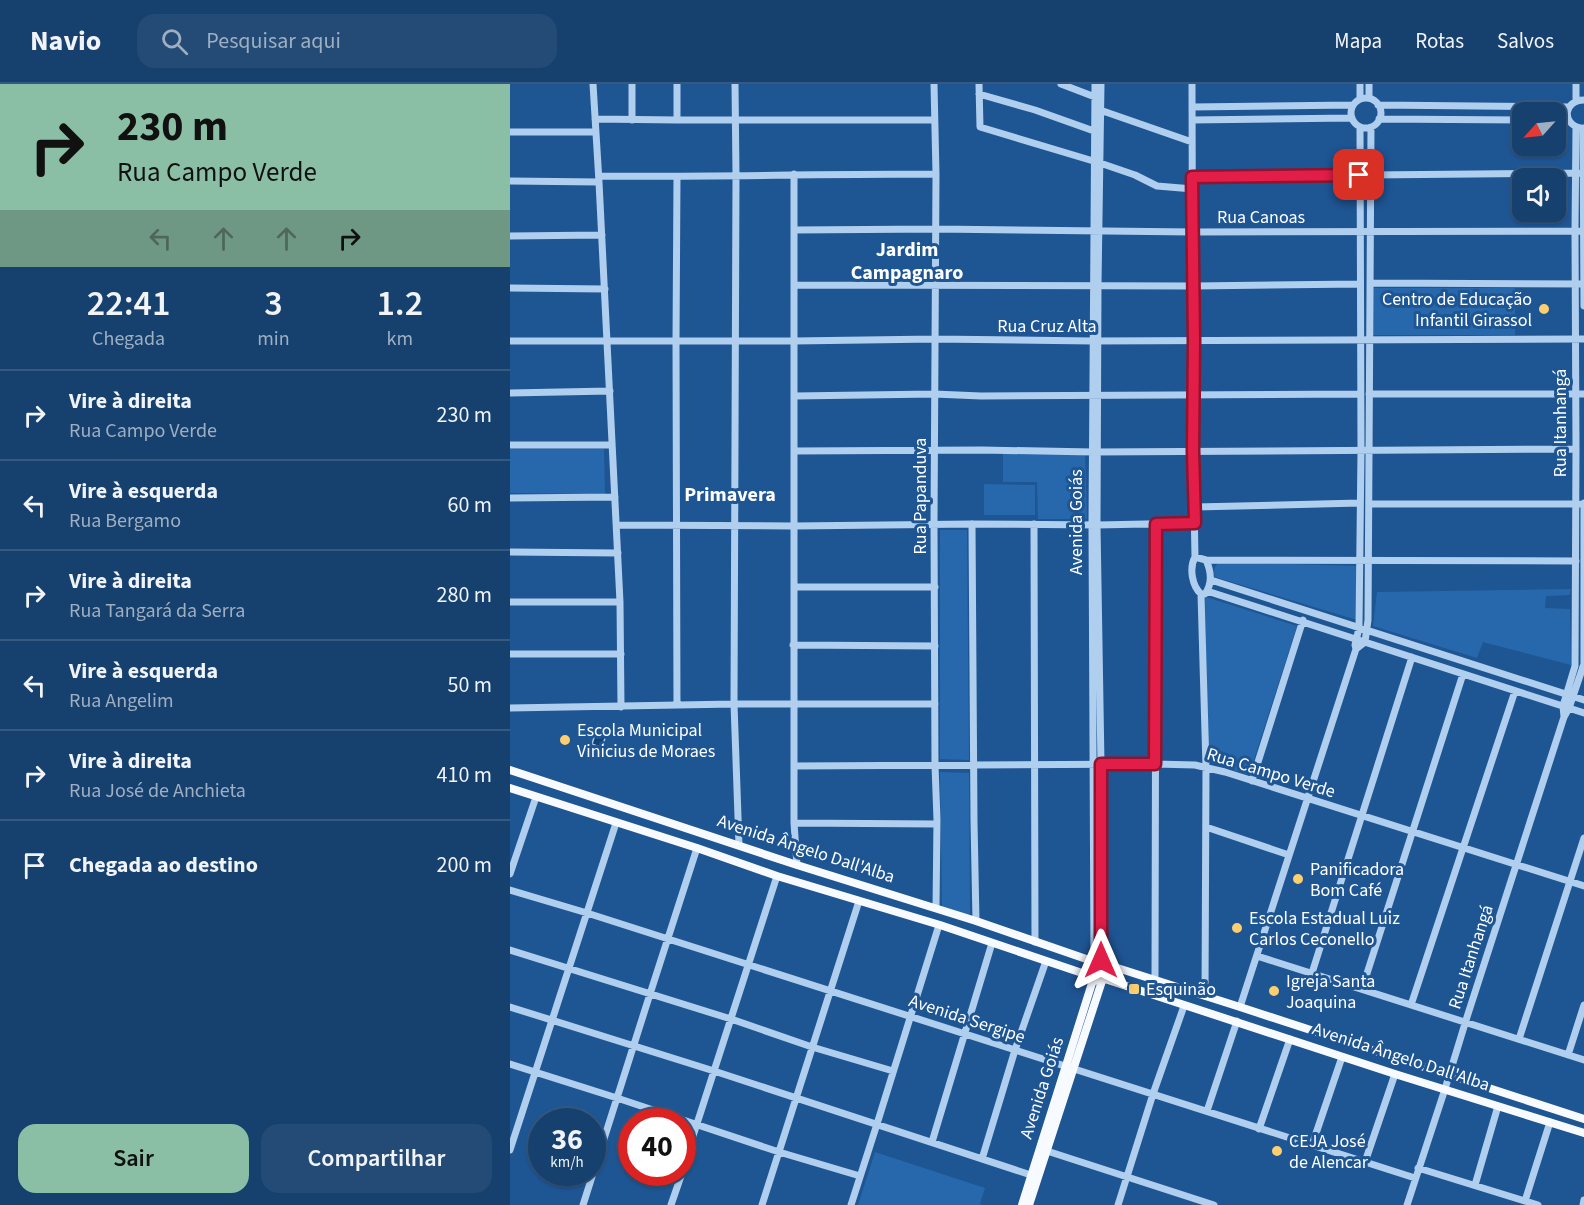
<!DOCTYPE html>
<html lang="pt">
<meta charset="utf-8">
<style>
body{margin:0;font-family:"Source Sans 3",sans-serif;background:#234b76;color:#f1f3f6;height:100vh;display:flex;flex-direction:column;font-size:22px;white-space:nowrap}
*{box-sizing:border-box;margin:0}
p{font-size:20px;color:#9eafc2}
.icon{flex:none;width:33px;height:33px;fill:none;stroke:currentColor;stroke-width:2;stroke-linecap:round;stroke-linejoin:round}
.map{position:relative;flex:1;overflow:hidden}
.sheet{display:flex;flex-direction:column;background:#16406e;width:510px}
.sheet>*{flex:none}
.banner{background:#8abfa5;color:#111;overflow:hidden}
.needle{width:39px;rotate:243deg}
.buttons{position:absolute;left:1002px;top:18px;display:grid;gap:12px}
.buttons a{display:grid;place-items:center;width:54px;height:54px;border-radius:12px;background:#16406e;box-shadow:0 2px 4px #0004,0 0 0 2px #355981;font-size:30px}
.speed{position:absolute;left:18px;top:1024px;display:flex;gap:12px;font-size:30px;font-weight:700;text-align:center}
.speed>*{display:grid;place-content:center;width:78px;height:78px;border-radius:50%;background:#16406e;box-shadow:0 2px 4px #0004,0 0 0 2px #355981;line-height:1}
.speed small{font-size:15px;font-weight:400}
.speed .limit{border:9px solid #d22;background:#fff;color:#111}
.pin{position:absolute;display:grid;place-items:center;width:51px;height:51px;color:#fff;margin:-26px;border-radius:12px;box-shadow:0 3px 9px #0006}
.me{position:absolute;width:66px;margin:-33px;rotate:0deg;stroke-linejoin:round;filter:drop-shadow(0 0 4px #0008)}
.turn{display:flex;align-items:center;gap:21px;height:126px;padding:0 18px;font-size:27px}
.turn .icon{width:78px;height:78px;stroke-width:2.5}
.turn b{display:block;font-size:42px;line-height:51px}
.lanes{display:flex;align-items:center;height:57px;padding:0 18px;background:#0003;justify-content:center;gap:30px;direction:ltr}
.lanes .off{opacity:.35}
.eta{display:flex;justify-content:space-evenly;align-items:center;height:102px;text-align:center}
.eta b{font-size:36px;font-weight:600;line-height:42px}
.cta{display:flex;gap:12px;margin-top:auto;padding:12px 18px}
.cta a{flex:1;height:69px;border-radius:18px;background:#8abfa5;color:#111;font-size:24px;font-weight:600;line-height:69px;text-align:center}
.cta a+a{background:#234b76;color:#f1f3f6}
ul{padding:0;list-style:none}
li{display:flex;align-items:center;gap:18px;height:90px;padding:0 18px;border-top:2px solid #355981}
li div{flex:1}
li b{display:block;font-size:22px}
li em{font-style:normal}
header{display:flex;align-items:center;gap:36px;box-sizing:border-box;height:84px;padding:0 30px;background:#16406e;border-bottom:2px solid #355981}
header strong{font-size:28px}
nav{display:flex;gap:33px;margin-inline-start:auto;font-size:21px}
.search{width:420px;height:54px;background:#234b76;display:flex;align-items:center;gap:15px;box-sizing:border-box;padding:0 21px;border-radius:18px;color:#9eafc2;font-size:22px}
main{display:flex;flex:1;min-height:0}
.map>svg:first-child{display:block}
.green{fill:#2768ac}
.water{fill:#144072;stroke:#a3c9f0;stroke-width:1.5}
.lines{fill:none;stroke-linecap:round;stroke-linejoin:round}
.minor{stroke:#b0ceee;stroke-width:7}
.major{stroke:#f7faff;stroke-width:8}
.route-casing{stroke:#92132f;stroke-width:15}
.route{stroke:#e11d48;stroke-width:10}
.poi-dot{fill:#fdcf6f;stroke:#1e5593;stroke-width:2}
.labels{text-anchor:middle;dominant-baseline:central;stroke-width:6;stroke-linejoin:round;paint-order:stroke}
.street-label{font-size:18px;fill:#fff;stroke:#1e5593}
.poi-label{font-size:18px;fill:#fff;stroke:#1e5593;text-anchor:start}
.neighbourhood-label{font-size:20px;font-weight:bold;fill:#fff;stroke:#1e5593}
</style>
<header>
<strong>Navio</strong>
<div class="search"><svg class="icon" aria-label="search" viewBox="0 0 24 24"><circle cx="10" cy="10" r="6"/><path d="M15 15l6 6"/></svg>Pesquisar aqui</div>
<nav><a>Mapa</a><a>Rotas</a><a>Salvos</a></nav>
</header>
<main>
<section class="sheet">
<div class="banner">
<div class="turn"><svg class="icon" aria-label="right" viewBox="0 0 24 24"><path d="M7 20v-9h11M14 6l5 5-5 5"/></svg><div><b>230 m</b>Rua Campo Verde</div></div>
<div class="lanes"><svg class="icon off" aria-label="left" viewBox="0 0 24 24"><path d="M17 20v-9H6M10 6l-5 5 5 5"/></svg><svg class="icon off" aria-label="ahead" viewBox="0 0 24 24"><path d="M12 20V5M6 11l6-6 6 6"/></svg><svg class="icon off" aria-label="ahead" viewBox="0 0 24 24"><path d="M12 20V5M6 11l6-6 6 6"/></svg><svg class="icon" aria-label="right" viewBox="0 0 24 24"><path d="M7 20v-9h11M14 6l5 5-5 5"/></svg></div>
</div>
<div class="eta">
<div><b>22:41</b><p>Chegada</p></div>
<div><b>3</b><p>min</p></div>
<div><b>1.2</b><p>km</p></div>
</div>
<ul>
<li><svg class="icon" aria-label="right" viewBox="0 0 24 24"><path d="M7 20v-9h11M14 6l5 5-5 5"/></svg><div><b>Vire à direita</b><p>Rua Campo Verde</p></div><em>230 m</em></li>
<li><svg class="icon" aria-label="left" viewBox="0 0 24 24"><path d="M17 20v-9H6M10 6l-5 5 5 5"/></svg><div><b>Vire à esquerda</b><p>Rua Bergamo</p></div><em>60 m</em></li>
<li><svg class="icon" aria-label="right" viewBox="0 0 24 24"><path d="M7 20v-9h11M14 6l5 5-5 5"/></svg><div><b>Vire à direita</b><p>Rua Tangará da Serra</p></div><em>280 m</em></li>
<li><svg class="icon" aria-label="left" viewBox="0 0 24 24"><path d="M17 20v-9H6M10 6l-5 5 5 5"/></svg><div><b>Vire à esquerda</b><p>Rua Angelim</p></div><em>50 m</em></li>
<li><svg class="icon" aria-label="right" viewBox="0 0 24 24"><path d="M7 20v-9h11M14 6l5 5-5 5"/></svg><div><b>Vire à direita</b><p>Rua José de Anchieta</p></div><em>410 m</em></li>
<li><svg class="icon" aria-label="arrive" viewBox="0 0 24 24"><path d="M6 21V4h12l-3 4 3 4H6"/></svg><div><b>Chegada ao destino</b></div><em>200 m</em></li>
</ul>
<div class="cta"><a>Sair</a><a>Compartilhar</a></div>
</section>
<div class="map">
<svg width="1074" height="1121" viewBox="0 0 1074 1121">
<rect width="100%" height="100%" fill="#1e5593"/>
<path class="green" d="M861 204H1005V251H861Z
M0 365H94L95 410 0 409Z
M493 368 575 369 577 435H528L527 398H493Z
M474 400 525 401V431H474Z
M430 446H457L459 676 430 675Z
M709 478 849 482 847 536 705 493C703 487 704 483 709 478Z
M1061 505 1060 511 1036 512 1035 524 1060 525 1061 581 973 558 967 574 863 542 867 508Z
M696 513 787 542 739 691 698 678 695 516Z
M430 688 459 689 460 833 432 823Z
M365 1068 475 1104 470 1120 473 1121H348Z"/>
<path class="water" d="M88 641 98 644 92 664 82 660Z"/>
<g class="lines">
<path class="minor" d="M83 0 89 98 110 518 111 623
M122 0V36
M167 0V36
M225 0 226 91 224 620 229 761
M424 0 426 90 424 440 425 681 427 736 426 824
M469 0 470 43 590 79 625 91 647 102 683 105
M551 0 585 13
M682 0 683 367 685 473
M1066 0V17
M469 10 525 26 584 47
M859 14V0
M841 29a15 15 0 1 1 30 0a15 15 0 1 1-30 0Z
M850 15V0
M868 21 1059 23
M682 23 843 21
M590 26 682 58
M85 35 167 36H424
M869 35 1012 36
M682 36 842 34
M1046 36 1059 37
M1070 44C1051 39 1054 16 1074 16
M1073 44 1074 222
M0 48H85
M284 90V739L287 781
M860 91 1074 89
M89 92C201 93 313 90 426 90
M682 93 849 91
M0 97 89 98
M284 146 426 145 683 148 1074 147
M0 152 92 151
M860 199 1074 200
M284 201 684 202 850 200
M0 204 95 205
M0 257H284L425 255 583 257 1074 255
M0 309 100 307
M859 310H1074
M284 312 424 310 471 312 850 310
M0 361H102
M284 367 472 366 583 368 1066 365
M0 414 105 413
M859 420H1069
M685 423 850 419
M462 440 464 737 466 837
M524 440 525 858
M107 441 284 442 462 440 587 441 685 439
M0 468 108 469
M685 473 696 476C701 487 703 499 695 510H691C682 502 679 484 685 473Z
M696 476 1066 477
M701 496 1074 616
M284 503H425
M697 507 1074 629
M691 510 696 683 695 912
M0 518H110
M283 561 425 562
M846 565 855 558 858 536 861 43
M0 570H111
M167 621 166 257 167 93
M0 624 224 620H425
M1054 633 1053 622 1065 582 1066 365 1065 147 1066 43
M284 682 645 680 685 681 715 688 1074 802
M742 697 793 536
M284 739 427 740
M696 743 779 771
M0 790 26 713
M0 806 77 829 905 1094
M0 866 221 935 302 963 383 987
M747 872 1074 976
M584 876 582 441 585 0
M591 876V680L587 441 588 201 591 0
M802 889 902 573
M645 896 646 440
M852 905 953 590
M901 921 1005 607
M0 923 204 987 521 1091
M730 923 846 565 845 561 849 544 851 366 850 43
M1009 955 1074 754
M1058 971 1074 921
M0 980 107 1014 269 1068 350 1092
M697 1027 727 937
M749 1045 780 955
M422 1058 482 859
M802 1061 832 973
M0 1066 106 739
M537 1067 704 1121
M472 1075 505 966 536 877
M855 1078 885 990
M908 1084 1028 1121
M172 1086 267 792
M965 1101 988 1022
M1015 1117 1040 1038
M73 1121 140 910 187 764
M161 1121 172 1089
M252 1121 349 817
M341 1121 367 1040 429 841
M608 1121 643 1010 674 922
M897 1121 935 1005 957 933 1054 633 1059 624 1074 580V419
M1073 1121 1074 1116"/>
<path class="major" d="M0 686 287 781 466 837 582 877
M0 704 187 764 267 792 430 841 578 891
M577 886a11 11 0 1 1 22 0a11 11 0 1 1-22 0Z
M598 881 730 923 1074 1035
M595 895 885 990 1074 1049
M512 1121 583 896
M519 1121 592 897"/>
</g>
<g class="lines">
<defs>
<path id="route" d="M591 876V680H645L646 440 685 439 683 367 684 256 682 93 849 91"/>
</defs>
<use href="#route" class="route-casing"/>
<use href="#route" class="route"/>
</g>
<g class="poi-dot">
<circle cx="1034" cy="225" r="6"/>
<circle cx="55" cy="656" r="6"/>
<circle cx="788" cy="795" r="6"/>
<circle cx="727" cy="844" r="6"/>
<rect x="618" y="899" width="12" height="12" rx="3"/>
<circle cx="764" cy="907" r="6"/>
<circle cx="767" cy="1067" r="6"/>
</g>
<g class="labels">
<g class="street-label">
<text x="751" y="133">Rua Canoas</text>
<text x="537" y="242">Rua Cruz Alta</text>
<text transform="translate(1050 339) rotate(-90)">Rua Itanhangá</text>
<text transform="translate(410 412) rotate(-90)">Rua Papanduva</text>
<text transform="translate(566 438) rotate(-90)">Avenida Goiás</text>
<text transform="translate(761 689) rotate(17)">Rua Campo Verde</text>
<text transform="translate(296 765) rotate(18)">Avenida Ângelo Dall'Alba</text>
<text transform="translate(961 873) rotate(-72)">Rua Itanhangá</text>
<text transform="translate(457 935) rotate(18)">Avenida Sergipe</text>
<text transform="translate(891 973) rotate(18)">Avenida Ângelo Dall'Alba</text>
<text transform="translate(532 1004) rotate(-72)">Avenida Goiás</text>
</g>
<g class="poi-label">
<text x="1022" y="215" text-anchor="end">Centro de Educação<tspan x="1022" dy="21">Infantil Girassol</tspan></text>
<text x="67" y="646">Escola Municipal<tspan x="67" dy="21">Vinicius de Moraes</tspan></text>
<text x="800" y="785">Panificadora<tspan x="800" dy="21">Bom Café</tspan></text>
<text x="739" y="834">Escola Estadual Luiz<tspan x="739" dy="21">Carlos Ceconello</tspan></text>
<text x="776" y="897">Igreja Santa<tspan x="776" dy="21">Joaquina</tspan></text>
<text x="636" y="905">Esquinão</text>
<text x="779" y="1057">CEJA José<tspan x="779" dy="21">de Alencar</tspan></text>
</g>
<g class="neighbourhood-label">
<text x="397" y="166">Jardim<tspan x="397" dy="23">Campagnaro</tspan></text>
<text x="220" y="411">Primavera</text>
</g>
</g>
</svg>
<div class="buttons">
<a><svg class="needle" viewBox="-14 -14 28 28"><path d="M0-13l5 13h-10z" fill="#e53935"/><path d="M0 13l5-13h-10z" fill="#9eafc2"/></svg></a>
<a><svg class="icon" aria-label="sound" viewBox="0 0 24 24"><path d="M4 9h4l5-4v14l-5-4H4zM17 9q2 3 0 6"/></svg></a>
</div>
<div class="speed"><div>36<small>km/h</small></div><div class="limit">40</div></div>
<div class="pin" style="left:849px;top:91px;background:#d93025"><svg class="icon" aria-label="arrive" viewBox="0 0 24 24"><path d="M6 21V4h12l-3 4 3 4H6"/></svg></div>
<svg class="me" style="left:591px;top:876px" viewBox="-20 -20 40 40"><path d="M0-17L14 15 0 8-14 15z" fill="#e11d48" stroke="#fff" stroke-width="4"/></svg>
</div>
</main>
